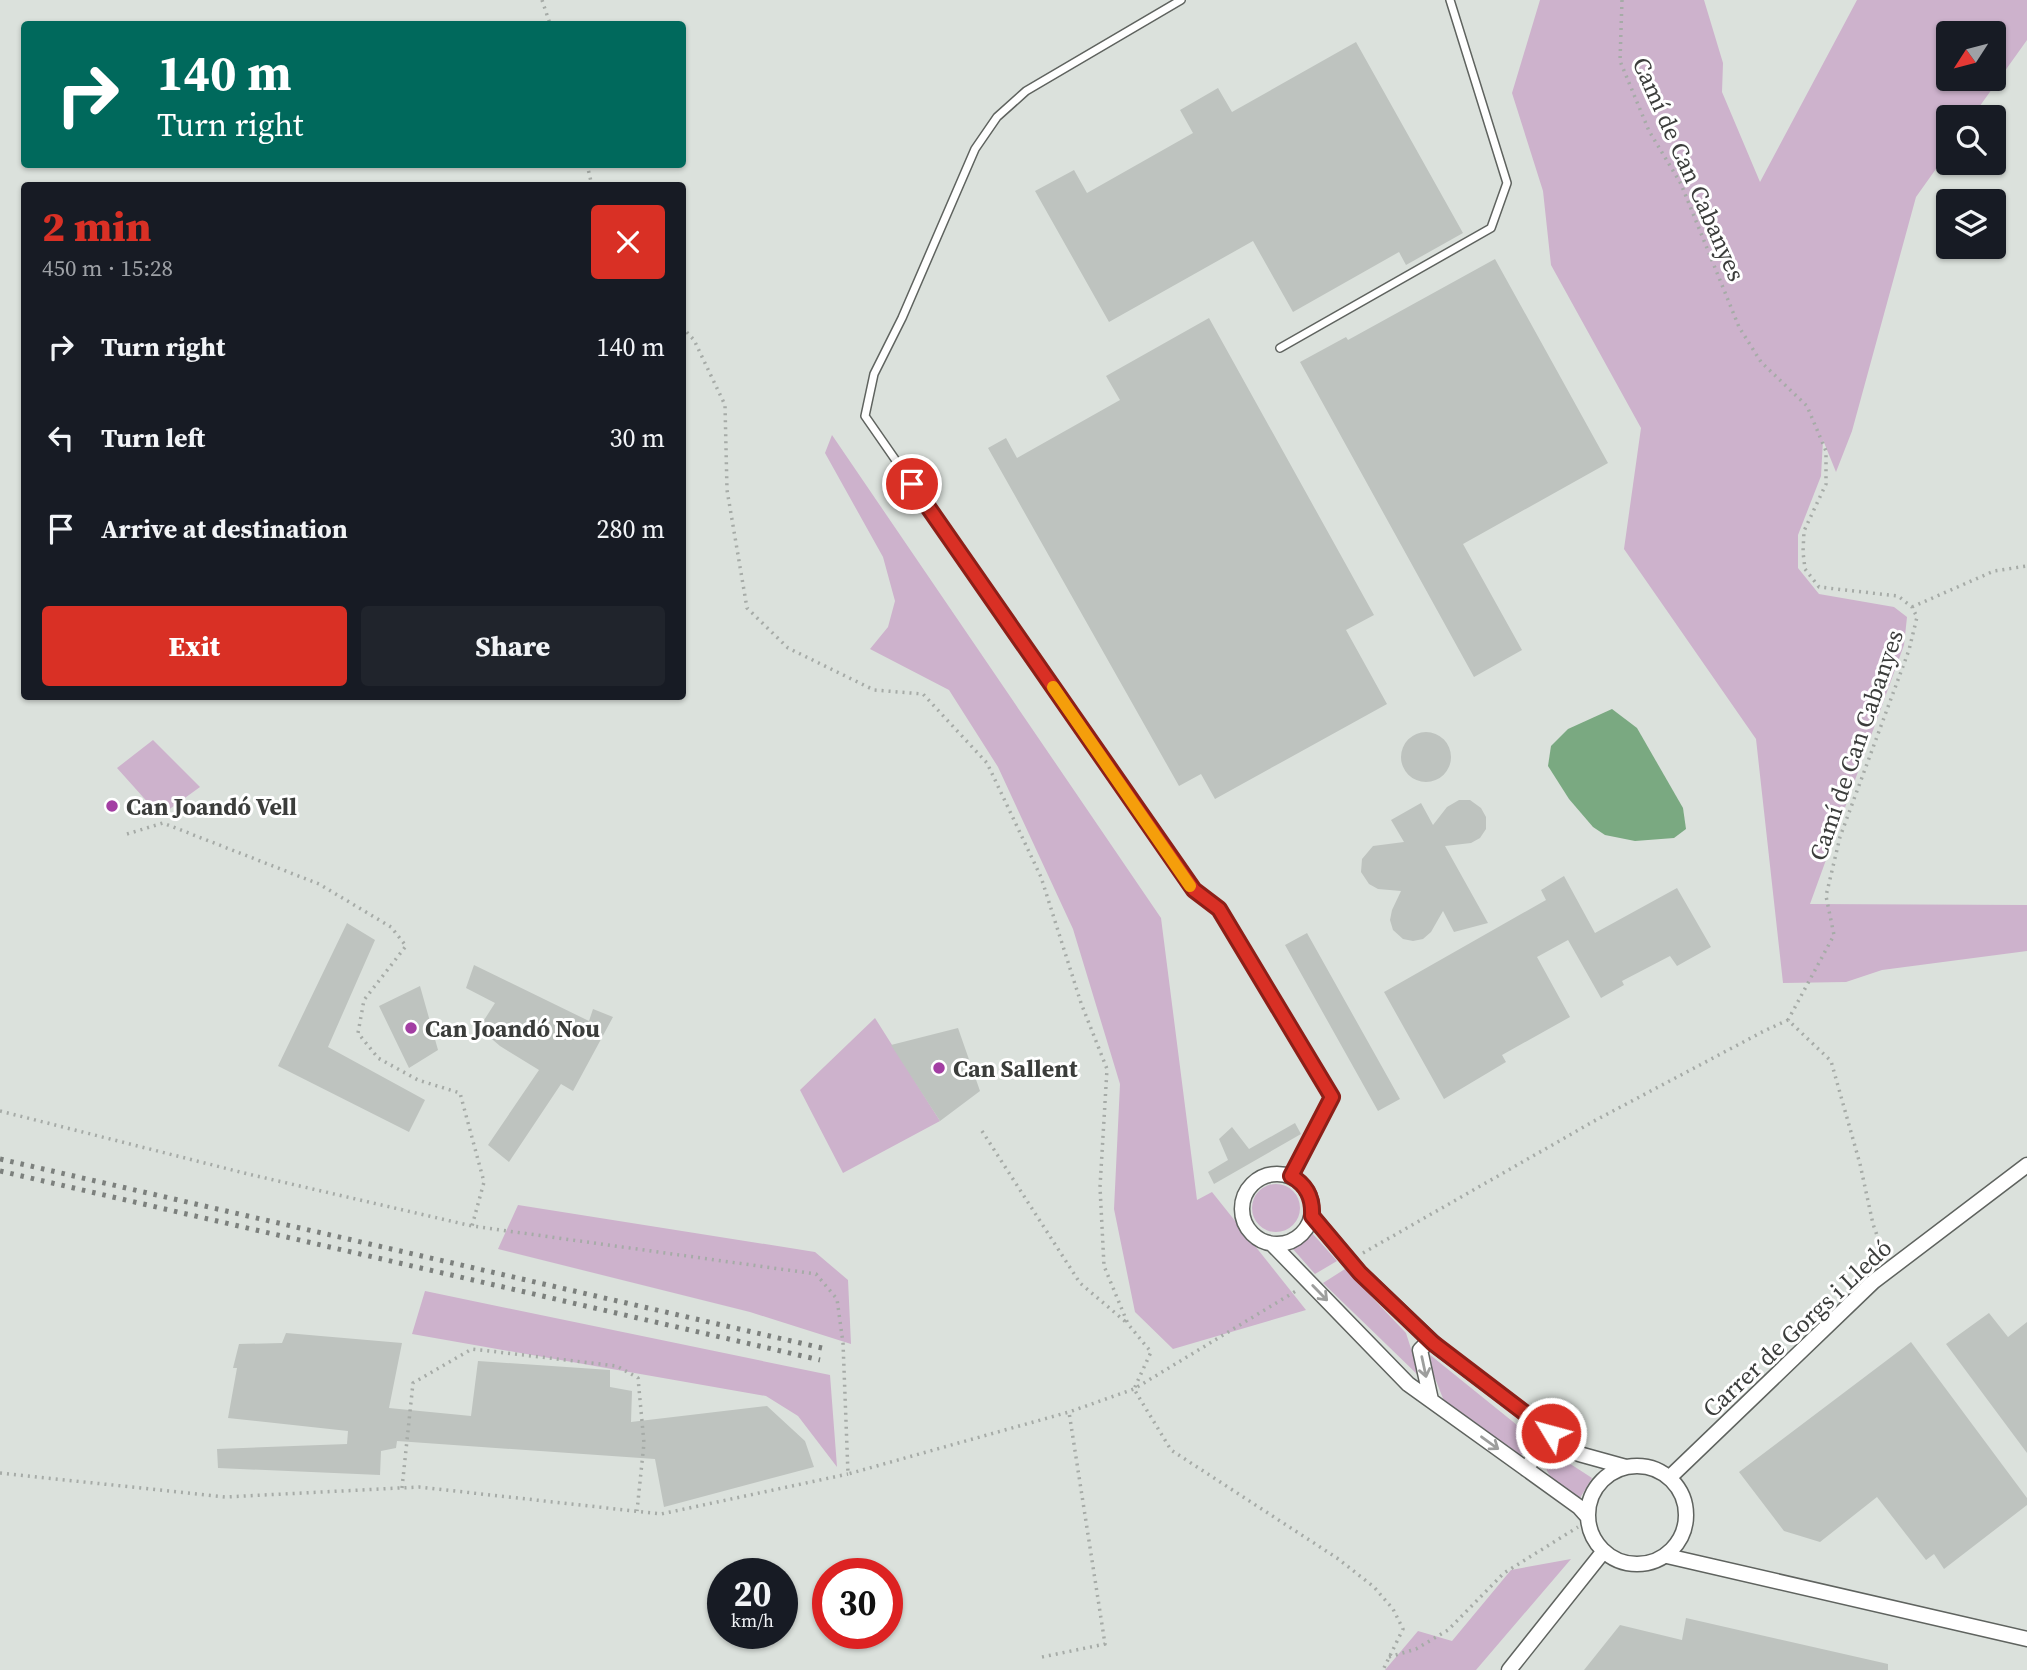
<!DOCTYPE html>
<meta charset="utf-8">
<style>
body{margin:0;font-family:"Source Serif 4",serif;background:#20242c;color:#f1f3f6;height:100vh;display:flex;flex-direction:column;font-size:26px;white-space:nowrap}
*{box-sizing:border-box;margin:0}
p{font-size:23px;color:#9ea1a6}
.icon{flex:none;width:38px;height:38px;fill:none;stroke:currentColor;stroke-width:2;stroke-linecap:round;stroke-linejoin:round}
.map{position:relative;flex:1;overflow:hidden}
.details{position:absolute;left:21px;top:182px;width:665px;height:518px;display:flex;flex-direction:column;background:#171b24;border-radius:7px;box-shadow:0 2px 5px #0004}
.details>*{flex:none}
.guide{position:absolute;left:21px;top:21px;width:665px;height:147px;border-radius:7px;box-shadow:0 2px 5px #0004;background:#00695c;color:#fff;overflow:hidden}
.needle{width:46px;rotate:234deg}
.fabs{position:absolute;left:1936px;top:21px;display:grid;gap:14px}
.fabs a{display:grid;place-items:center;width:70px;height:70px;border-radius:7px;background:#171b24;box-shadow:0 2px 5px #0004;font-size:35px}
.speed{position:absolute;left:707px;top:1558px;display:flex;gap:14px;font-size:35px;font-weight:700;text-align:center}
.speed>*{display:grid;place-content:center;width:91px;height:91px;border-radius:50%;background:#171b24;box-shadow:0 2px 5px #0004;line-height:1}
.speed small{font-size:18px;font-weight:400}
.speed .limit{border:10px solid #d22;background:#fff;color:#111}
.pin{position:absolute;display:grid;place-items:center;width:60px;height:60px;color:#fff;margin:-30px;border:4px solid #fff;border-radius:50%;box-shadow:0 2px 7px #0007}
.me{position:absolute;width:77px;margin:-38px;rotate:307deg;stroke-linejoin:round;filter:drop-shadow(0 0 5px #0008)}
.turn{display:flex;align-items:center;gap:24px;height:147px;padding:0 21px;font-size:32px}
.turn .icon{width:91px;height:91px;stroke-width:2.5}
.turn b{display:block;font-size:49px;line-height:60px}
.round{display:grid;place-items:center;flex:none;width:74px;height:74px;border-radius:7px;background:#20242c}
.head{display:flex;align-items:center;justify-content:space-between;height:119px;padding:0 21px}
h1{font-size:42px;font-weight:800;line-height:52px;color:#d93025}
.action{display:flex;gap:14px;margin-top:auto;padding:14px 21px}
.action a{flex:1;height:80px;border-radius:7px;background:#d93025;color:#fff;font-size:28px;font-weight:800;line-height:80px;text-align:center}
.action a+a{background:#20242c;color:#f1f3f6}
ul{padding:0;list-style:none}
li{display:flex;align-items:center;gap:21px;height:91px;padding:0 21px}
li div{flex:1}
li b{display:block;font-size:26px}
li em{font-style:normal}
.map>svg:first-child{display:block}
.green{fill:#cdb2cc;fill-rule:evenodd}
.water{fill:#7aa981}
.building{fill:#bec3bf}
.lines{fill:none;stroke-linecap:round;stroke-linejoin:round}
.service-casing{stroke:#5f635f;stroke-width:10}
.minor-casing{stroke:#5f635f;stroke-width:17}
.path{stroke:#a6aba7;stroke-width:3.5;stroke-dasharray:2 5;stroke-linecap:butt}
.service{stroke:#fff;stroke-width:7}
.minor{stroke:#fff;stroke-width:14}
.rail{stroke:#7c807d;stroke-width:5;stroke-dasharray:3.5 7;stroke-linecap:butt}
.oneway{stroke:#9d9e9d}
.route-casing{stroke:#8d1f18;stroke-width:18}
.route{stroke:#d93025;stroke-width:12}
.slow{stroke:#f59e0b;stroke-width:12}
.poi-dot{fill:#a33ea3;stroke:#fff;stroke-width:2.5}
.labels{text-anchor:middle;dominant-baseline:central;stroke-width:6;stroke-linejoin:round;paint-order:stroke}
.street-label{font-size:24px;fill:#3b3d3b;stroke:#fff}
.poi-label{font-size:24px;font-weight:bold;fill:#3b3d3b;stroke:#fff;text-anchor:start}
</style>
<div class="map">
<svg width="2027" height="1670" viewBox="0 0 2027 1670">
<rect width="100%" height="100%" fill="#dbe1dc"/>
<path class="green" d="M1540 0H1704L1723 63 1722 92 1760 182 1857 0H2027V40L1972 117H1948V152L1916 197 1852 431 1836 472 1823 440 1821 476 1798 535V568L1819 594 1894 607 1907 617 1904 645 1810 904 2027 905V951L1882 970 1846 982 1783 983 1756 739 1624 549 1641 428 1551 265 1543 191 1512 93ZM1948 33H1993V79H1948Z
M832 435 1161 918 1197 1200 1212 1192 1306 1310 1173 1349 1135 1312 1114 1209 1120 1084 1073 929 998 767 949 690 870 649 888 627 895 601 883 557 825 453Z
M153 740 200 787 160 816 117 768Z
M875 1018 940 1121 843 1173 800 1090Z
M1252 1208a24 24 0 1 1 48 0a24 24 0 1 1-48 0Z
M518 1205 815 1252 848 1280 851 1344 750 1312 498 1249Z
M1312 1233 1337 1261 1315 1274 1292 1248Z
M1345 1269 1406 1333 1420 1377 1323 1283Z
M425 1291 830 1375 837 1467 798 1416 766 1396 412 1334Z
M1429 1354 1533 1438 1520 1457 1444 1401 1427 1358Z
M1555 1454 1592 1478 1580 1498C1566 1488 1529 1470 1555 1454Z
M1571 1559 1476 1670H1385L1418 1631 1452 1641 1511 1570Z"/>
<path class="water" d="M1612 709 1637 728 1683 808 1686 829 1674 838 1635 841 1605 835 1593 827 1569 799 1548 766 1551 746 1568 729Z"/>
<path class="building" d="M1356 42 1463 233 1406 265 1399 252 1293 312 1253 241 1109 322 1035 191 1074 170 1087 193 1193 133 1180 110 1218 88 1232 112Z
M1495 259 1608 463 1463 544 1522 650 1474 677 1300 362 1346 337 1348 340Z
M1209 318 1374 615 1346 630 1387 704 1215 799 1201 774 1179 786 988 448 1006 438 1017 458 1120 400 1106 376Z
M1401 757a25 25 0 1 1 50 0a25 25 0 1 1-50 0Z
M1459 800H1470L1481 808 1486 817V829L1480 838 1471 843 1445 846 1488 923 1454 932 1443 911 1431 932 1423 939 1413 941 1403 939 1393 930 1390 920 1392 910 1401 891 1378 889 1369 884 1361 872 1362 859 1373 846 1404 842 1391 820 1421 803 1433 825 1447 807Z
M1564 876 1595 933 1677 888 1711 947 1677 966 1670 956 1622 981 1624 985 1601 998 1568 940 1537 957 1570 1017 1502 1055 1506 1062 1444 1099 1384 992 1546 900 1541 890Z
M347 923 375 940 328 1047 425 1100 409 1132 278 1066Z
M1307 933 1400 1099 1378 1111 1285 945Z
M474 965 589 1021 593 1009 613 1017 573 1091 561 1084 509 1162 488 1145 539 1070 500 1046 479 1028 495 1003 466 988Z
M420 986 438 1050 409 1068 379 1006Z
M958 1028 980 1091 940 1121 891 1045Z
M1295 1123 1301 1134 1214 1184 1208 1172 1228 1160 1219 1139 1232 1127 1249 1149Z
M1989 1313 2008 1337 2027 1322V1453L1946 1344Z
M286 1333 402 1343 389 1408 471 1416 478 1361 610 1370V1387L632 1391 631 1422 767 1406 805 1441 814 1467 664 1507 655 1459 397 1441 396 1448 381 1451 380 1475 218 1468 217 1449 347 1444 348 1431 228 1418 237 1368H233L239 1344 282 1343Z
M1911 1342 2027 1498V1505L1944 1569 1934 1554 1926 1560 1877 1497 1820 1542 1784 1531 1739 1472Z
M1686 1618 1888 1664V1670H1584L1620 1625 1682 1640Z"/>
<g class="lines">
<defs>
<path id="service" d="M1181 0 1026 91 997 117 975 149 902 318 874 374 865 416 1194 890 1219 909 1332 1097 1291 1176
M1280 348 1491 228 1507 183 1450 0"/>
<path id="minor" d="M1242 1209a35 35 0 1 1 70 0a35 35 0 1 1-70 0Z
M1312 1216 1360 1273 1439 1348 1579 1454 1626 1467
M1273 1245 1408 1384 1579 1507 1587 1516
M1431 1400 1420 1350 1427 1343H1433
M1588 1515a49 49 0 1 1 98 0a49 49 0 1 1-98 0Z
M1526 1469 1551 1433
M1669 1478 1873 1282 2027 1165
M1667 1556 2027 1639
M1509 1670 1603 1552"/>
</defs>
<use href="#service" class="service-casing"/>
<use href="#minor" class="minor-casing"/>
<path class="path" d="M542 0 550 24
M1622 0 1620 61 1649 131 1681 184 1739 327 1761 362 1807 406 1826 451V484L1804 531 1803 552 1805 569 1819 587 1898 596 1912 607 1917 617 1909 650 1840 837 1826 896 1834 935 1788 1020 1831 1061 1860 1164 1873 1224 1884 1255
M587 164 592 186
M682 327 694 340 725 405 727 490 747 608 788 648 874 690 923 694 987 763 1041 877 1081 1003 1107 1069 1100 1187 1104 1266 1128 1324 1151 1352 1134 1389 1171 1450 1337 1558 1374 1587 1393 1609 1403 1629 1383 1670
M1912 607 1994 571 2027 566
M127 834 163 823 319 884 391 927 406 946 364 1000 358 1033 378 1058 418 1080 460 1093 484 1182 472 1226
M0 1111 248 1174 472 1226 816 1274 837 1299 843 1343 848 1474 1069 1412 1134 1389 1296 1291
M982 1131 1080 1283 1127 1323
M1363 1253 1596 1120 1764 1031 1788 1020
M0 1473 225 1497 419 1487 661 1514 848 1474
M402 1488 413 1383 472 1349 617 1366 638 1378 644 1443 637 1511
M1042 1657 1105 1644 1069 1412
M1389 1657 1416 1649 1448 1630 1504 1573 1578 1527"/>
<use href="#service" class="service"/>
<use href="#minor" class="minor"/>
<path class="rail" d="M0 1159 822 1348
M0 1171 820 1360"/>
</g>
<defs><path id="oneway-shaft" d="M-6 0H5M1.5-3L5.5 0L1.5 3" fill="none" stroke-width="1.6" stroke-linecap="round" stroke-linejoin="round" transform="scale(1.75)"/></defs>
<g class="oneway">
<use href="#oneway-shaft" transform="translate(1320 1293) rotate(46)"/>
<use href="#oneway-shaft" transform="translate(1424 1367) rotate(78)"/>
<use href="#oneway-shaft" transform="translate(1490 1443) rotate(36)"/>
</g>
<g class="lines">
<defs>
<path id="route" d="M912 484 1194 890 1219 909 1332 1097 1291 1176C1307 1185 1313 1198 1312 1216L1360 1273 1433 1343 1551 1433"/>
</defs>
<use href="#route" class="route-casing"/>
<use href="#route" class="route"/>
<path class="slow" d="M1053 687 1190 886"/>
</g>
<g class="poi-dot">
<circle cx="112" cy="806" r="7"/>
<circle cx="411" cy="1028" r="7"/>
<circle cx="939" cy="1068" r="7"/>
</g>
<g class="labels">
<g class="street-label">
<text transform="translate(1689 169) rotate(66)">Camí de Can Cabanyes</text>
<text transform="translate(1856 745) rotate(-71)">Camí de Can Cabanyes</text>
<text transform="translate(1797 1328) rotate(-43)">Carrer de Gorgs i Lledó</text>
</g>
<g class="poi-label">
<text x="126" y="806">Can Joandó Vell</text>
<text x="425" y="1028">Can Joandó Nou</text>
<text x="953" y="1068">Can Sallent</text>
</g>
</g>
</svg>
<div class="fabs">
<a><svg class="needle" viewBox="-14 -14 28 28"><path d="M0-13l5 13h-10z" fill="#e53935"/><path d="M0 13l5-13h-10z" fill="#9ea1a6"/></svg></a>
<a><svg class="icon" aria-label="search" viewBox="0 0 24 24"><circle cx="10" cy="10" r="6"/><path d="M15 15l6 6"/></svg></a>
<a><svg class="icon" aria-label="layers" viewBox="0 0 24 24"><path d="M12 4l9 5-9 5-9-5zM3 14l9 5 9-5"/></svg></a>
</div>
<div class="speed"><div>20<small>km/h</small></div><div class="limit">30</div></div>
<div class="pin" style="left:912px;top:484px;background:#d93025"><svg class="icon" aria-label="arrive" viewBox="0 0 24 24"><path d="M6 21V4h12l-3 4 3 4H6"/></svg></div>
<svg class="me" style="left:1551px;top:1433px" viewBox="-20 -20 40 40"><circle r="17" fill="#d93025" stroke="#fff" stroke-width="3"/><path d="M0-11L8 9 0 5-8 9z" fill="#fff"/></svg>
<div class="guide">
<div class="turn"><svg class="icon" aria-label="right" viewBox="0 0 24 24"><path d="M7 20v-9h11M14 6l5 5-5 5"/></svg><div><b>140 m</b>Turn right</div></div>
</div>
<section class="details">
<div class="head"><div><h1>2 min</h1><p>450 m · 15:28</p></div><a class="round" style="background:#d93025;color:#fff"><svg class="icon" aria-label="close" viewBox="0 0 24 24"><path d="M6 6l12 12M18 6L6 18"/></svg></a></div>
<ul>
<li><svg class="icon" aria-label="right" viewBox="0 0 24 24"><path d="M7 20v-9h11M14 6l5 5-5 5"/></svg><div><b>Turn right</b></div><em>140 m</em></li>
<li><svg class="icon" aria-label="left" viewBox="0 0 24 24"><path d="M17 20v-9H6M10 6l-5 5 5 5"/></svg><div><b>Turn left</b></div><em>30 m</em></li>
<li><svg class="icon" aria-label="arrive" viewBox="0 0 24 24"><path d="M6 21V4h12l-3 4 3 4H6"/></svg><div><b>Arrive at destination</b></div><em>280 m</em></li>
</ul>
<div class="action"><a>Exit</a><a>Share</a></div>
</section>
</div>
